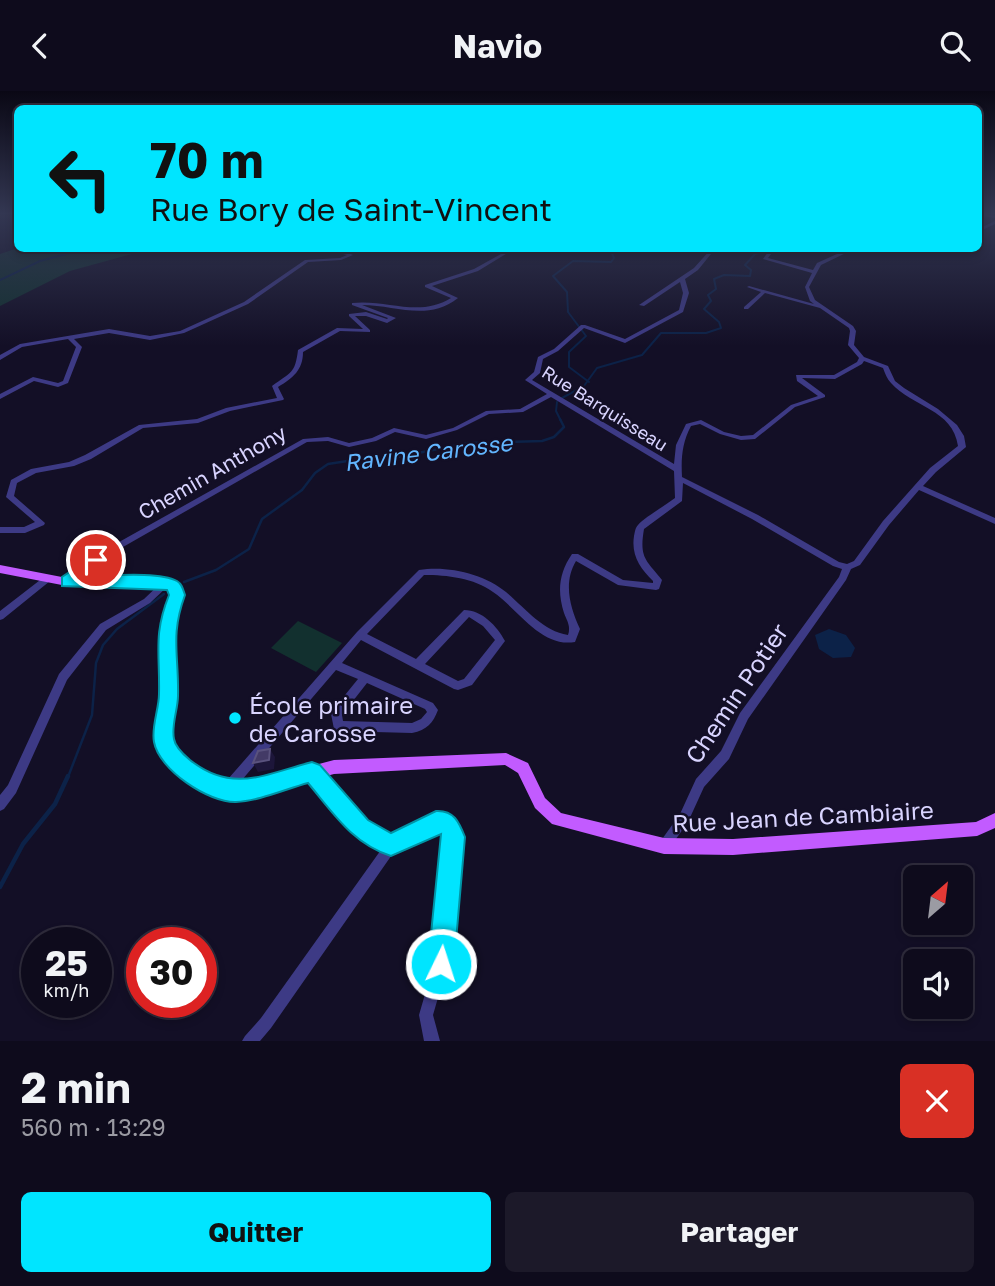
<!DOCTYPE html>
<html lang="fr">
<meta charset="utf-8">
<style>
body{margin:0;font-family:"Golos Text",sans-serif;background:#1c1929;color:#f1f3f6;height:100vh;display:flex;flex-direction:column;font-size:26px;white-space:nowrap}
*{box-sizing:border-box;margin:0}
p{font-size:23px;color:#9b9ba3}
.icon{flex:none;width:38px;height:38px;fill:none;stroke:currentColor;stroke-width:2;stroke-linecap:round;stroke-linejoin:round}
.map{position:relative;height:950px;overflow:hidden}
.side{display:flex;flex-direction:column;background:#0e0b1c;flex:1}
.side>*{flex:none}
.top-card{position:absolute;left:14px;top:14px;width:968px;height:147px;border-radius:10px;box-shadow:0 4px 10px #0003,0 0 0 2px #2e2b3b;background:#00e5ff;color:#111;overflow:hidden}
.needle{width:46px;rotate:28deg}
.tools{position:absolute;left:903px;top:774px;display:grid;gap:14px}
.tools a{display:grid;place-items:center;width:70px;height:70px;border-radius:10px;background:#0e0b1c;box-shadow:0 4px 10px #0003,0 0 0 2px #2e2b3b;font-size:35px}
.speed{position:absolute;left:21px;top:836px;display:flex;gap:14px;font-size:35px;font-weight:700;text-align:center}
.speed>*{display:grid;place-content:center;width:91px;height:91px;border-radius:50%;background:#0e0b1c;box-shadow:0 4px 10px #0003,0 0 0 2px #2e2b3b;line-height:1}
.speed small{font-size:18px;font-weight:400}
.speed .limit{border:10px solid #d22;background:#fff;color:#111}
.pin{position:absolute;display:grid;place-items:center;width:60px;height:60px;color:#fff;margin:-30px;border:4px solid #fff;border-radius:50%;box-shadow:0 2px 7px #0007}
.me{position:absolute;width:77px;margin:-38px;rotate:4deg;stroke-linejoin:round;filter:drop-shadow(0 0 5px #0008)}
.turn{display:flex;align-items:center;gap:24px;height:147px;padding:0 21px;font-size:32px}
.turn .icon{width:91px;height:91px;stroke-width:2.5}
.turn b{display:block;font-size:49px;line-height:60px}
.round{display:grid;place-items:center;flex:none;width:74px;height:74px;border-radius:10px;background:#1c1929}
.headline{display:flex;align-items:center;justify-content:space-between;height:119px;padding:0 21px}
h1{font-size:42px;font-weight:700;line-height:52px}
.cta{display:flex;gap:14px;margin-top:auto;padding:14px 21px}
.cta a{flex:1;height:80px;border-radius:10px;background:#00e5ff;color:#111;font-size:28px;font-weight:700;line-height:80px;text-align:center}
.cta a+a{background:#1c1929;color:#f1f3f6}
header{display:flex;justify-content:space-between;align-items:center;height:91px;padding:0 21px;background:#0e0b1c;font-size:32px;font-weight:700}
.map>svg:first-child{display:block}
.green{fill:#12302f}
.water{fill:#0c2248}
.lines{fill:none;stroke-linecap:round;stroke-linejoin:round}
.stream-far2{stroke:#0c2248;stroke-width:2}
.stream-far1{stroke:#0c2248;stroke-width:2.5}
.stream{stroke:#0c2248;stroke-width:4.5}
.minor{fill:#3d3a85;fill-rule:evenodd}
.major{fill:#c25bff;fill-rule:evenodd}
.shaded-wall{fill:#1d163a}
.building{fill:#433a66;stroke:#5a527e;stroke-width:2}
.route{fill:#00e5ff;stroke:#0095a6;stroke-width:2}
.poi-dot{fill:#00e5ff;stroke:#130f26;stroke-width:2.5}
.labels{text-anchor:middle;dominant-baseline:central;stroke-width:5;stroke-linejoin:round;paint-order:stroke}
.far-street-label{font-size:18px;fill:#d9d4ff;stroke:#130f26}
.street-label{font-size:21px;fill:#d9d4ff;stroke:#130f26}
.water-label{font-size:23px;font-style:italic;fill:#62b6ff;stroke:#130f26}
.near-street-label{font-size:24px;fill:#d9d4ff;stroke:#130f26}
.near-poi-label{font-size:24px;fill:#d9d4ff;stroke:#130f26;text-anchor:start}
</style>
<header><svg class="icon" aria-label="back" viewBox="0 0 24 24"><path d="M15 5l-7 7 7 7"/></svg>Navio<svg class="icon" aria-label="search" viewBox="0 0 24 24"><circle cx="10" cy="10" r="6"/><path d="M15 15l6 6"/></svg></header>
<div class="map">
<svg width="995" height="950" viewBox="0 0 995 950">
<rect width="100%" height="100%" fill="#130f26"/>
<path class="green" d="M18 157V158H150L70 180 0 215V163Z
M298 530 342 552 316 581 271 557Z"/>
<path class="water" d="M829 538 846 544 855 557 851 566 833 567 819 558 815 544Z"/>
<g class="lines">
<path class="stream-far2" d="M786 158H803
M0 189 40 170 85 158
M589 291 569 276V261L586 245 568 221 567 201 553 185 573 170 611 171 614 167 610 158
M562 307 584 295 597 277 642 264 661 242H706L721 237 719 231 704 218 711 210 708 204 716 198 714 188 724 184 750 185 751 179 745 174 755 163 778 158
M557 311 556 320 561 330"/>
<path class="stream-far1" d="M184 491 216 479 249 458 262 428 302 399 315 382 328 373 367 367 388 368 468 352 542 350 554 346 564 336 560 328
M68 686 92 624 96 572 103 554 117 538 164 503"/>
<path class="stream" d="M0 796 23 753 55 713 68 685"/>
<path class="minor" d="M978 122 995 125V127L978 124Z
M995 130V133L978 141V138Z
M277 158H333L344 160 353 164 341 169 308 171 248 213 184 242 150 249 109 242 74 248 82 256 68 292 58 296 34 290 0 308V303L33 286 58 292 63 290 76 256 68 248 22 256 0 269V264L20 253 109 238 150 245 180 240 244 211 305 169 340 167 347 164C324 156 299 166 277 158Z
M510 158H514L478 180 432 195 458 207C427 231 396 214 362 214L396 227 387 232 366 225H355L370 239V241L340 240 303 261C303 279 293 287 278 296L284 308 283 309 230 320 198 332 143 337 91 368 74 375 36 382 17 392 14 405 45 432 44 434 25 442H0V436H24L35 431 6 406 11 389 31 378 69 371 85 364 139 334 197 328 226 317 277 307 272 295C291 281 295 283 298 259L337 237 363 238 349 225V223L366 221 387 228 388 227 352 214V212C387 208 419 227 451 207L425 196V194L474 178Z
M711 158H715L698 179 685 188 689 202 683 221 625 252 584 237 558 260 543 268 540 282 532 289 674 373 676 354 686 333 701 329 724 341 741 345 753 344 791 314 818 305 797 290 796 284H834L857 271 859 267 848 254 850 240 849 237 820 217 765 202 748 218H744V216L761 201 747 196 749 195 814 213 810 210 805 196 812 182 763 168 768 161 784 158 785 161 771 163 768 167 813 179 817 172 848 158H852V159L821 174 809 196 815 209 853 235 856 240 854 254 864 266 888 275 895 290 904 297 938 318 957 334 964 345 966 356 936 381 923 395 995 427V433L919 399 889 434 860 474 851 478 846 489 748 628 729 668 704 696 688 731 668 759 664 761 660 759 658 755 660 751 680 723 696 688 721 660 740 622 839 486 842 478 833 475 752 428 683 392 682 410 644 438C639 467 646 469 662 489L659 498 656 499 618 494 576 470C563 492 570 516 580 538L575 551C541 557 518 518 493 501 474 487 447 484 424 484L367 543 416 568 464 519C482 519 497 535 505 550L472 594 458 599 454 598 361 549 342 572 433 612 438 619C433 632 427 639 412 642L338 640 334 638 331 623 332 620 358 588 336 579 229 704 225 706 221 704 219 700 221 696 357 541 419 479C447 474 485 483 506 501 525 517 543 540 568 544 571 535 567 530 564 522 557 500 559 482 572 463H578L623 489 653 492V490C640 477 631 464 634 445 635 441 635 437 638 434 645 426 666 414 675 407L674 380 551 306 523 321 489 323 457 339 426 348 395 341 376 350 349 356 328 350 307 351 109 464 70 493H64L63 491 64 489 103 460 303 348 328 346 349 352 372 347 394 337 426 344 453 337 486 320 520 318 547 303 525 289 534 281 538 266 554 258 581 234H585L625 248 679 219 683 202 680 191 644 215 639 214 694 177ZM864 270 883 277C885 282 887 288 891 292 912 316 953 318 958 355L930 377 883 430 854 470 847 473 839 471 758 424 682 386C681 367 682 352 691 335L700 333 720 343 741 349 755 348 795 316 825 306V304L802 287 835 288 862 273ZM469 526 483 535 495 549 464 588 458 590 425 573ZM367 592 425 618 427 621 421 628 412 632 343 630 342 624Z
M915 158H945L943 159H917Z
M47 485 50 486 51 488 50 490 3 528 0 529V520L44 486Z
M166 489 169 490 170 492 169 494 150 512 106 539 67 589 16 702 4 718 0 720V704L8 694 59 583 100 533 144 508 163 490Z
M312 676 316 677C339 703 358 734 392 748L436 725C451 725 455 734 460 746L448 872 433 924 440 950H424L419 924 434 872 448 746C445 741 443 737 437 737L396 758 271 937 260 950H242L245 945 261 927 383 756C350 742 330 711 308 685L306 681 308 677Z"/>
<path class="major" d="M0 474 67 487 166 488 178 493 182 504 174 528 172 579 175 605 170 649 181 666 218 691 225 693 247 692 334 669 506 662 528 672 545 707 561 722 664 747 733 748 976 731 995 722V737L977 745 733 764 664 763 552 733 535 717 518 682 505 674 334 683 247 706 225 707 209 701 171 676 156 650 163 605 160 579 162 528 172 504 169 499 164 496 67 495 0 482Z"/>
</g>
<path class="shaded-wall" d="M270 658 275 666 274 678 258 681 253 672Z"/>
<path class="building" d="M270 658 269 669 253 672 258 660Z"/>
<linearGradient id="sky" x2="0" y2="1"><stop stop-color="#0a0815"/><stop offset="0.48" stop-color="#333752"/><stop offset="1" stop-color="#333752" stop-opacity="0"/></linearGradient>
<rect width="995" height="255" fill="url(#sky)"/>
<path class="route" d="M96 463 104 469 86 485C107 485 159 480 177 490 182 493 183 498 185 504 170 545 179 563 178 605 178 618 171 635 174 648 175 655 184 664 190 669 233 703 265 683 312 671L320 674 368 729 391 742 436 720C454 719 459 731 465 746L454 873 450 882 441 885 432 882 428 873 441 743 391 765C352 752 334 723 308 692 286 698 259 710 236 711 209 712 159 679 154 651 151 636 159 618 159 603 160 562 153 544 169 504L167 499 62 495V486Z"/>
<circle class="poi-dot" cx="235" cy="627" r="7"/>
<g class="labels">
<g class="far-street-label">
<text transform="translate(605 317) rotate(32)">Rue Barquisseau</text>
</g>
<g class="street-label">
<text transform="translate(212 381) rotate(-30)">Chemin Anthony</text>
</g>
<g class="water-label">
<text transform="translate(428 361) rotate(-7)">Ravine Carosse</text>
</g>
<g class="near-street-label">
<text transform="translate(736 602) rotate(-56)">Chemin Potier</text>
<text transform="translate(803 725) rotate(-3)">Rue Jean de Cambiaire</text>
</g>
<g class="near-poi-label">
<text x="249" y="613">École primaire<tspan x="249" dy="28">de Carosse</tspan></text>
</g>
</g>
</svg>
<div class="tools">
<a><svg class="needle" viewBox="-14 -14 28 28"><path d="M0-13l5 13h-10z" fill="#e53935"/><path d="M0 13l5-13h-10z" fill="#9b9ba3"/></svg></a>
<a><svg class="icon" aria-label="sound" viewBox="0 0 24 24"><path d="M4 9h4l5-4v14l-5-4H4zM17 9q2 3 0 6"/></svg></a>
</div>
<div class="speed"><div>25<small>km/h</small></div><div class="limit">30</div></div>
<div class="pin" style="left:96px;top:469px;background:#d93025"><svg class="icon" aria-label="arrive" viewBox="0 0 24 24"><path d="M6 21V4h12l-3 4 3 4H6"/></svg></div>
<svg class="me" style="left:441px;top:873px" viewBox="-20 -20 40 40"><circle r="17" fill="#00e5ff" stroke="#fff" stroke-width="3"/><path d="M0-11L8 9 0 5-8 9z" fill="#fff"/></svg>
<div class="top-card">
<div class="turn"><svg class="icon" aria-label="left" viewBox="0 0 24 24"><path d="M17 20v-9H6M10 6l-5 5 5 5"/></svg><div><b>70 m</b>Rue Bory de Saint-Vincent</div></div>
</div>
</div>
<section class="side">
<div class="headline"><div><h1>2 min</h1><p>560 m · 13:29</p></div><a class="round" style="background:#d93025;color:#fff"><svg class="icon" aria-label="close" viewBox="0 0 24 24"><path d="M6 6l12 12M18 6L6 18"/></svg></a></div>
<div class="cta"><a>Quitter</a><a>Partager</a></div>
</section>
